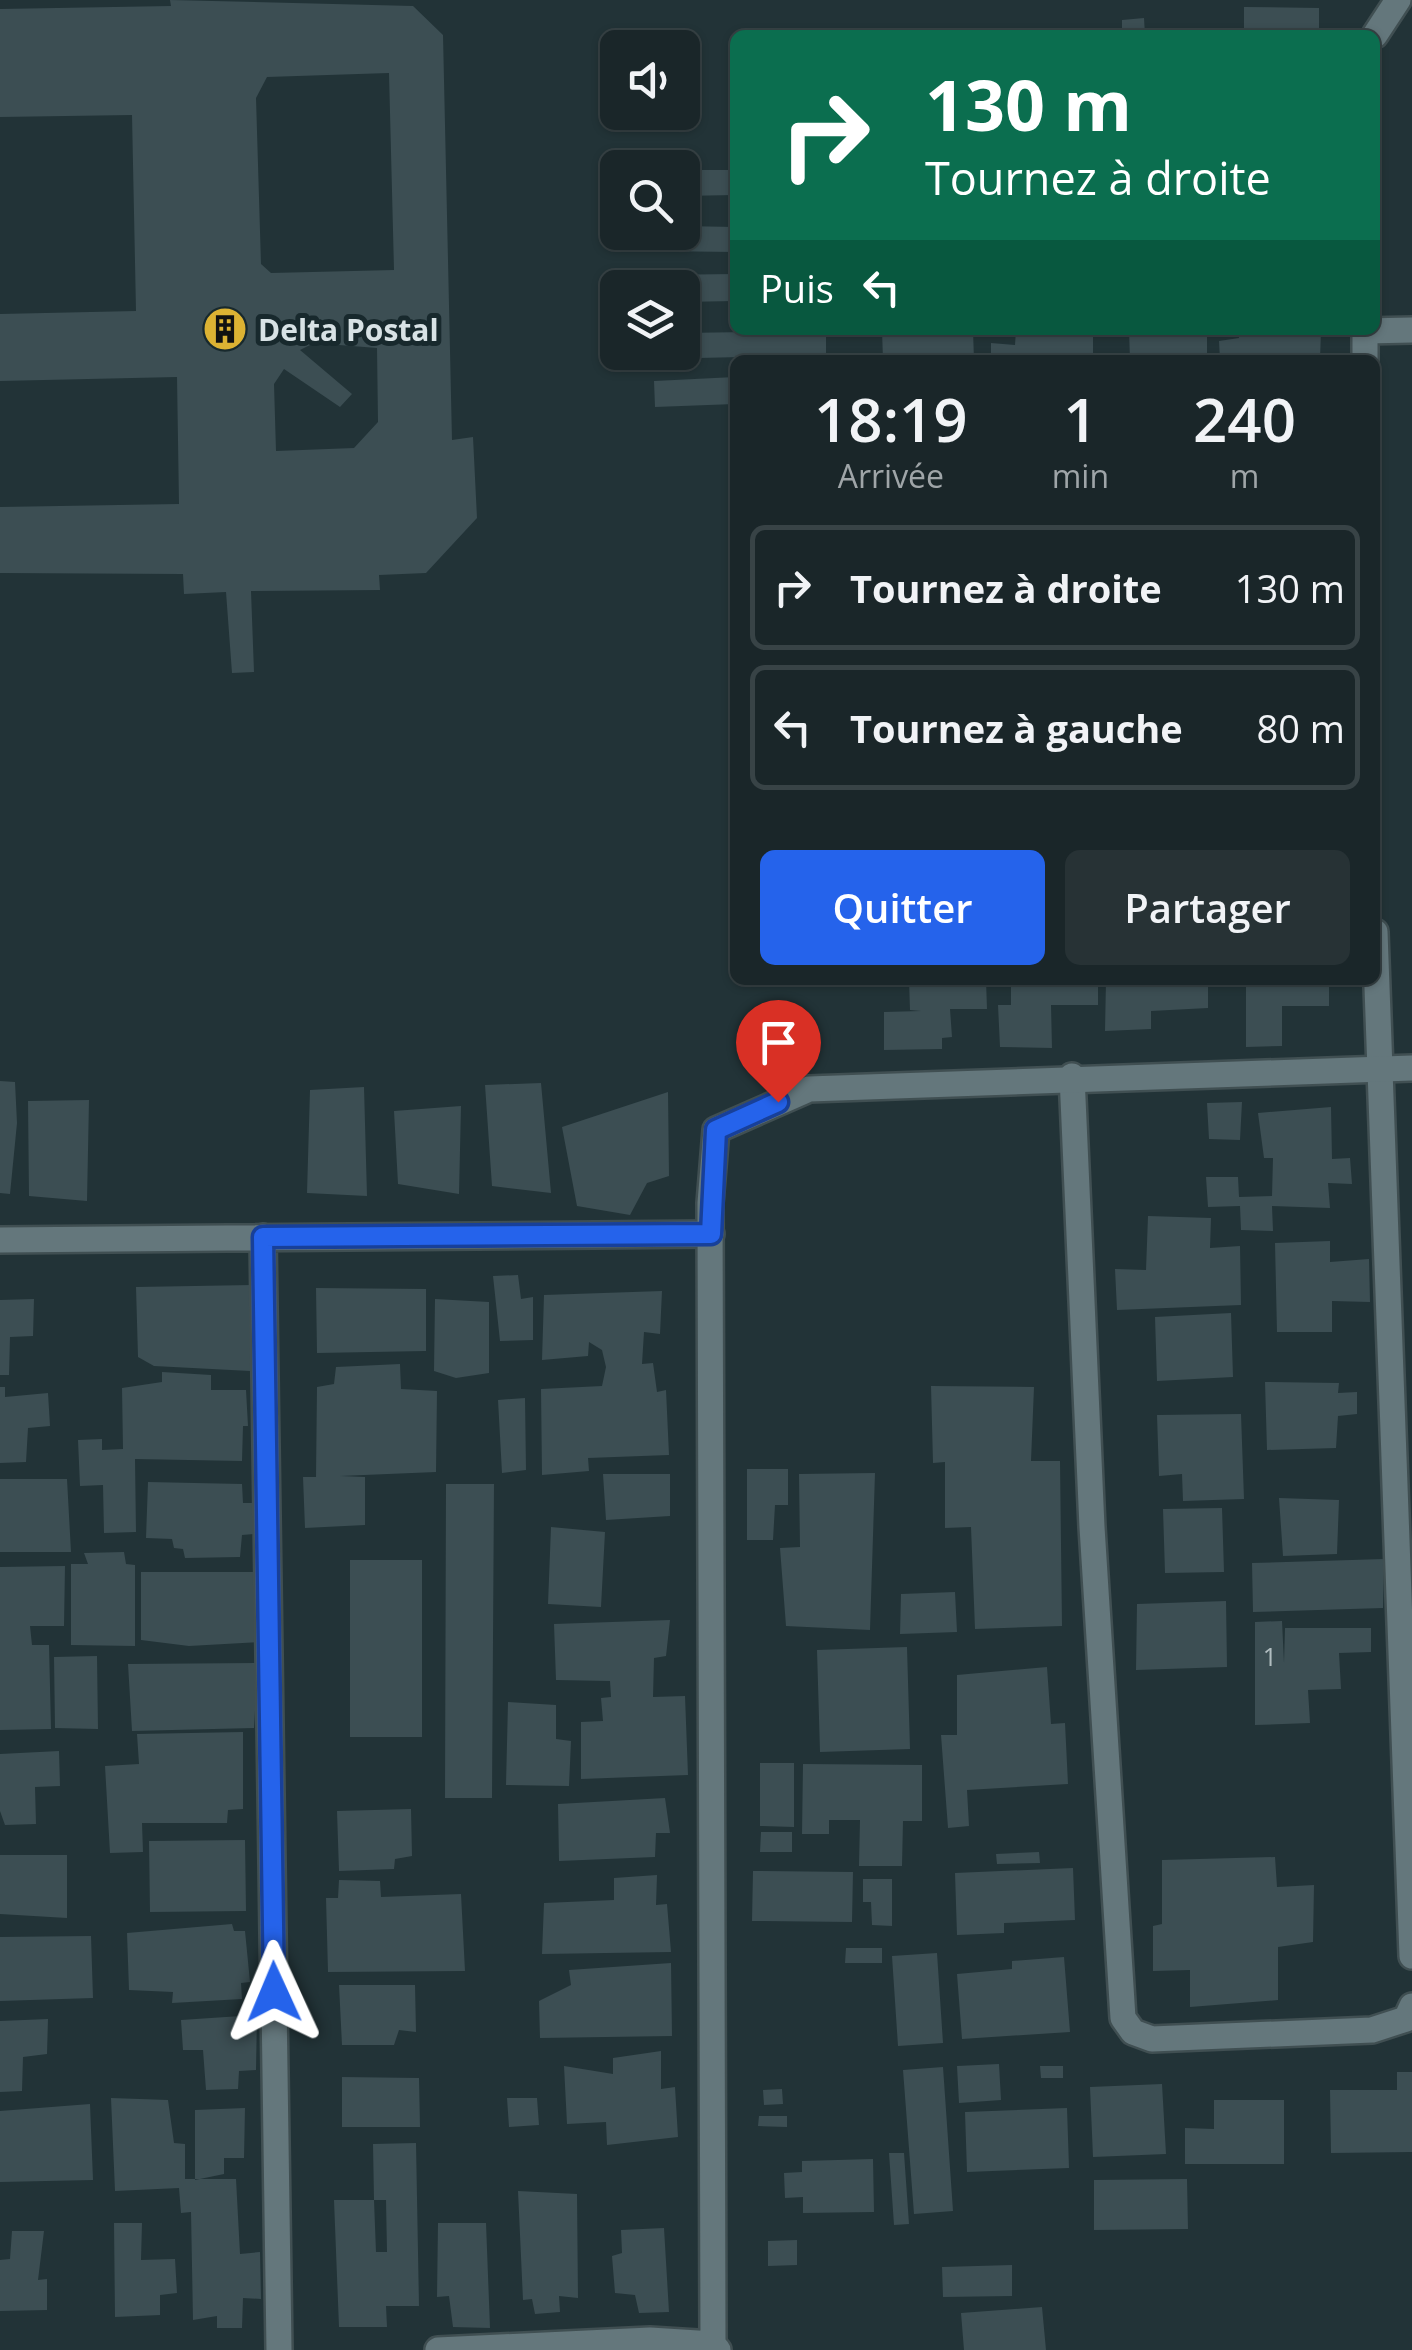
<!DOCTYPE html>
<html lang="fr">
<meta charset="utf-8">
<style>
body{margin:0;font-family:"Open Sans",sans-serif;background:#273235;color:#f1f3f6;height:100vh;display:flex;flex-direction:column;font-size:38px;white-space:nowrap}
*{box-sizing:border-box;margin:0}
p{font-size:32px;color:#9fa5a8}
.icon{flex:none;width:55px;height:55px;fill:none;stroke:currentColor;stroke-width:2;stroke-linecap:round;stroke-linejoin:round}
.map{position:relative;flex:1;overflow:hidden}
.panel{position:absolute;left:730px;top:355px;width:650px;height:630px;display:flex;flex-direction:column;background:#1a2629;border-radius:15px;box-shadow:0 2px 8px #0004,0 0 0 2px #384346}
.panel>*{flex:none}
.top-card{position:absolute;left:730px;top:30px;width:650px;height:305px;border-radius:15px;box-shadow:0 2px 8px #0004,0 0 0 2px #384346;background:#0b6e4f;color:#fff;overflow:hidden}
.fabs{position:absolute;left:600px;top:30px;display:grid;gap:20px}
.fabs a{display:grid;place-items:center;width:100px;height:100px;border-radius:15px;background:#1a2629;box-shadow:0 2px 8px #0004,0 0 0 2px #384346;font-size:50px}
.pin{position:absolute;display:grid;place-items:center;width:85px;height:85px;color:#fff;margin:-102px -42px;border-radius:50% 50% 50% 0;rotate:-45deg;box-shadow:0 0 10px #0007}
.pin .icon{rotate:45deg}
.me{position:absolute;width:110px;margin:-55px;rotate:359deg;stroke-linejoin:round;filter:drop-shadow(0 0 8px #0008)}
.turn{display:flex;align-items:center;gap:35px;height:210px;padding:0 30px;font-size:45px}
.turn .icon{width:130px;height:130px;stroke-width:2.5}
.turn b{display:block;font-size:70px;line-height:85px}
.then{display:flex;align-items:center;height:95px;padding:0 30px;background:#0003;gap:20px;font-size:38px}
.eta{display:flex;justify-content:space-evenly;align-items:center;height:170px;text-align:center}
.eta b{font-size:60px;font-weight:600;line-height:70px}
.button{display:flex;gap:20px;margin-top:auto;padding:20px 30px}
.button a{flex:1;height:115px;border-radius:15px;background:#2563eb;color:#fff;font-size:40px;font-weight:600;line-height:115px;text-align:center}
.button a+a{background:#273235;color:#f1f3f6}
ul{padding:0;list-style:none}
li{display:flex;align-items:center;gap:30px;height:125px;margin:0 20px 15px;padding:0 10px;border:5px solid #384346;border-radius:15px}
li div{flex:1}
li b{display:block;font-size:38px}
li em{font-style:normal}
.map>svg:first-child{display:block}
.building{fill:#3c4e53;fill-rule:evenodd}
.lines{fill:none;stroke-linecap:round;stroke-linejoin:round}
.street-casing{stroke:#404f52;stroke-width:30}
.secondary-casing{stroke:#404f52;stroke-width:30}
.street{stroke:#64777c;stroke-width:25}
.secondary{stroke:#64777c;stroke-width:25}
.route-casing{stroke:#184099;stroke-width:25}
.route{stroke:#2563eb;stroke-width:18}
.labels{text-anchor:middle;dominant-baseline:central;stroke-width:10;stroke-linejoin:round;paint-order:stroke}
.number-label{font-size:25px;fill:#b1bdc0}
.poi-label{font-size:30px;font-weight:bold;fill:#d8e2e5;stroke:#18292d;text-anchor:start}
</style>
<div class="map">
<svg width="1412" height="2350" viewBox="0 0 1412 2350">
<rect width="100%" height="100%" fill="#223337"/>
<path class="building" d="M170 0 413 6 443 35 452 440 473 437 477 518 426 573 379 575 380 590 251 591 254 672 232 673 226 592 184 594 183 574 0 573V507L179 504 177 377 0 381V314L136 311 132 115 0 117V9L171 6ZM389 73 394 270 271 273 261 264 256 98 267 77ZM314 343 377 348 378 422 354 448 276 451 274 384 284 369 340 407 352 394 300 350Z
M1244 7 1319 8V35H1244Z
M1144 18 1145 35H1122V20Z
M682 170H735V195L682 196Z
M682 226 735 227V252L653 251 654 232H682Z
M735 274V301L682 302V288H654V275Z
M882 330H973L974 360H883Z
M1016 330H1093V360H991V343L1015 345Z
M1129 330H1207V360H1130Z
M1238 330 1321 331 1320 360H1220L1219 341 1239 338Z
M826 331V355L654 359V352H682V333Z
M735 377V404L655 407 654 381Z
M909 980H986L987 1009H950L952 1037 942 1038V1049L884 1050V1012L921 1011 910 1010Z
M1011 980H1098V1005H1051L1052 1048 1000 1047 998 1005H1011Z
M1106 980H1208V1008L1151 1011V1029L1105 1031Z
M1246 980H1329V1006H1282V1046L1246 1047Z
M0 1081 15 1082 17 1123 10 1194 0 1193Z
M541 1083 551 1193 492 1186 485 1085Z
M364 1087 367 1196 307 1193 310 1090Z
M668 1092 669 1176 647 1183 630 1215 577 1206 562 1127Z
M89 1100 87 1201 29 1196 28 1101Z
M1242 1102 1240 1140 1209 1139 1207 1103Z
M461 1106 459 1194 398 1184 394 1111Z
M1331 1107 1332 1159 1350 1158 1352 1184 1328 1183 1330 1208 1272 1206 1273 1231 1241 1230 1240 1206 1208 1207 1206 1177H1238L1239 1197 1272 1196 1273 1158H1264L1258 1113Z
M1148 1216 1211 1218 1210 1248 1240 1246 1241 1305 1117 1310 1115 1269 1146 1270Z
M1330 1241V1262L1369 1259 1370 1302 1332 1301V1332H1277L1275 1243Z
M518 1275 521 1299 533 1297V1340L500 1341 493 1276Z
M252 1285 250 1371 154 1366 138 1357 136 1287Z
M316 1288 426 1289V1351L317 1353Z
M662 1291 660 1334 644 1332 642 1364 653 1363 657 1392 666 1390 669 1455 588 1458 589 1471 542 1475 541 1389 602 1386 606 1367 602 1350 589 1342 588 1356 542 1360 544 1295Z
M34 1299 33 1336 10 1337 9 1375H0V1300Z
M435 1299 489 1302V1373L456 1378 434 1371Z
M1231 1313 1233 1377 1157 1381 1155 1317Z
M400 1364 401 1389 437 1391 436 1472 340 1476 365 1477V1525L305 1528 303 1477H316L317 1387 334 1384 336 1367Z
M162 1372 211 1375V1390H246L248 1426H243L242 1461 135 1459 136 1532 104 1533 103 1485 80 1486 78 1440 102 1439V1450L123 1449 122 1388 162 1382Z
M1265 1382 1339 1383 1338 1393 1357 1392V1414L1338 1416 1336 1448 1267 1450Z
M931 1386 1034 1387 1031 1461H1060L1062 1626 975 1629 971 1527 945 1528V1462L933 1463Z
M0 1387H5V1397L48 1393 50 1426 28 1428 26 1462 0 1463Z
M525 1398 526 1470 502 1473 498 1400Z
M1241 1414 1244 1499 1183 1501 1182 1474 1159 1476 1157 1415Z
M747 1469H788V1505H775L773 1540H747Z
M875 1473 870 1630 786 1626 780 1548 800 1547 799 1474Z
M603 1474H670V1516L606 1520Z
M0 1479H67L71 1552H0Z
M148 1482 242 1484 243 1503H254V1534L242 1535 240 1557 185 1558 183 1549 174 1548 172 1539 146 1538Z
M446 1484H494L492 1798H445Z
M1279 1498 1339 1500 1337 1554 1283 1556Z
M1222 1508 1224 1572 1165 1573 1163 1509Z
M551 1527 605 1532 601 1607 548 1604Z
M124 1552 126 1564 135 1565V1646L71 1645V1564H88L84 1553Z
M1384 1559 1383 1608 1253 1612 1252 1563Z
M350 1560H422V1737H350Z
M65 1566 64 1626H30L32 1645H49L51 1729 0 1730V1567Z
M141 1572H256L259 1642 189 1646 141 1640Z
M955 1592 957 1632 900 1634 901 1594Z
M1226 1601 1227 1667 1136 1670 1137 1604Z
M670 1620 666 1656 654 1658 653 1697 685 1696 688 1775 581 1779V1722L603 1721 601 1698 611 1697 610 1681 556 1680 554 1624Z
M1282 1621 1284 1663 1285 1628H1371V1652L1339 1653 1341 1689 1308 1690 1310 1723 1255 1725V1622Z
M907 1647 910 1749 820 1752 817 1650Z
M97 1656 98 1729 55 1728 54 1657Z
M258 1663 261 1710 255 1711 254 1728 132 1731 128 1664Z
M1047 1667 1051 1724 1065 1723 1068 1784 967 1790 969 1826 948 1828 941 1735H957V1675Z
M508 1702 556 1705V1739L571 1741 569 1786 506 1785Z
M243 1732V1809L228 1810 227 1823H142L143 1852 110 1853 105 1766 139 1764 137 1734Z
M59 1751 60 1786 35 1787 36 1824 5 1825 0 1811V1754Z
M760 1763H794V1827L760 1826Z
M803 1764 922 1765V1821H903L902 1866H859L860 1820H829V1834H802Z
M665 1798 670 1833H656L655 1857 559 1861 558 1804Z
M411 1809 412 1856 395 1859 394 1869 339 1871 337 1811Z
M761 1832H792V1852H760Z
M245 1840 246 1911 150 1912 149 1841Z
M1039 1852 1040 1863 997 1864 996 1854Z
M0 1855H67V1918L0 1914Z
M1275 1857 1277 1887 1314 1885 1313 1942 1278 1947V2000L1190 2007V1970L1153 1971V1926L1162 1924V1860Z
M1073 1868 1075 1920 1004 1923V1933L957 1935 955 1873Z
M753 1871 853 1872 852 1922 752 1921Z
M657 1875 656 1905 667 1904 671 1952 542 1954 544 1903 614 1900V1878Z
M863 1879H892V1926L872 1925 871 1902H863Z
M339 1880 380 1881 381 1897 461 1894 465 1971 328 1972 326 1898H338Z
M232 1924 234 1931H245L250 1982 241 1983 242 1999 172 2003 173 1992 129 1990 127 1933Z
M91 1936 93 1998 0 2001V1937Z
M846 1948H882V1963H845Z
M937 1953 943 2043 898 2046 892 1956Z
M1064 1957 1070 2032 962 2039 957 1974 1012 1969V1961Z
M671 1963 672 2036 540 2038 539 2001 571 1985 569 1970Z
M339 1985H415L416 2032 399 2030 394 2045H342Z
M257 2015 256 2070 239 2071 238 2089 206 2090 203 2050H183L181 2020Z
M48 2019 47 2054 23 2057 22 2091 0 2092V2021Z
M661 2051V2089L675 2087 678 2137 607 2145 606 2122 567 2124 564 2066 613 2074V2058Z
M999 2064 1001 2100 959 2103 957 2066Z
M1040 2066H1063V2078H1041Z
M943 2067 953 2211 914 2214 903 2070Z
M1397 2072H1412V2152L1331 2153 1330 2090H1397Z
M342 2077 419 2078 420 2127H342Z
M1162 2084 1166 2154 1093 2157 1090 2087Z
M782 2089 783 2104 764 2105 763 2090Z
M111 2098 168 2100 174 2143 185 2144V2179H236L240 2254 260 2252 261 2299 243 2298 242 2328H217V2316L193 2320 191 2212 181 2213 179 2188 115 2191Z
M507 2098H537L539 2125 509 2127Z
M1214 2100H1284V2164H1185V2128L1214 2129Z
M90 2104 93 2180 0 2182V2111Z
M245 2108 244 2158H224V2174L195 2180V2110Z
M1067 2108 1069 2168 967 2172 965 2112Z
M759 2116H787V2127L758 2126Z
M416 2143 419 2306H386L387 2327H339L334 2200H374L376 2252H387L386 2200H374L373 2144Z
M889 2153H904L909 2224 894 2225Z
M873 2159 874 2212 803 2213V2197L785 2198 784 2173 802 2172V2161Z
M1187 2179 1188 2229 1094 2230V2180Z
M518 2191 577 2194 578 2298 559 2296 560 2312 535 2314 532 2299 523 2300Z
M114 2223H142L141 2260 175 2259 177 2293 160 2295V2315L115 2317Z
M438 2223H486L490 2328 453 2327 449 2296 437 2297Z
M664 2228 669 2312 639 2313 635 2295 615 2293 612 2256 622 2253 621 2230Z
M12 2231H44L38 2280 47 2279V2310L0 2311V2260L10 2259Z
M797 2240V2265L768 2266V2241Z
M1012 2265V2296L943 2297 942 2267Z
M1042 2307 1046 2350H964L961 2313Z"/>
<g class="lines">
<defs>
<path id="street" d="M1375 35 1398 0
M1365 330V360
M1365 331 1412 330
M1375 932 1412 1956
M1072 1076 1092 1527 1123 2018 1133 2032 1152 2039 1372 2030 1406 2019 1412 2006
M263 1237 279 2350
M0 1240 711 1234"/>
<path id="secondary" d="M713 2344 710 1203 716 1130 809 1089 1412 1068
M438 2350 650 2340 713 2344 718 2350"/>
</defs>
<use href="#street" class="street-casing"/>
<use href="#secondary" class="secondary-casing"/>
<use href="#street" class="street"/>
<use href="#secondary" class="secondary"/>
</g>
<g class="lines">
<defs>
<path id="route" d="M274 1992 263 1237 711 1234 716 1130 778 1102"/>
</defs>
<use href="#route" class="route-casing"/>
<use href="#route" class="route"/>
</g>
<defs>
<symbol id="building-disc" viewBox="-11 -11 22 22"><circle r="9.5" fill="#dcb233" stroke="#18292d"/><path d="M-4-6H4V6H1V3H-1V6H-4ZM-2.5-4.3h1.7v1.8h-1.7ZM.8-4.3h1.7v1.8H.8ZM-2.5-1h1.7V.8h-1.7ZM.8-1h1.7V.8H.8Z" fill="#111"/></symbol>
</defs>
<g fill-rule="evenodd">
<use href="#building-disc" x="200" y="304" width="50" height="50"/>
</g>
<g class="labels">
<g class="number-label">
<text x="1270" y="1656">1</text>
</g>
<g class="poi-label">
<text x="258" y="329">Delta Postal</text>
</g>
</g>
</svg>
<div class="fabs">
<a><svg class="icon" aria-label="sound" viewBox="0 0 24 24"><path d="M4 9h4l5-4v14l-5-4H4zM17 9q2 3 0 6"/></svg></a>
<a><svg class="icon" aria-label="search" viewBox="0 0 24 24"><circle cx="10" cy="10" r="6"/><path d="M15 15l6 6"/></svg></a>
<a><svg class="icon" aria-label="layers" viewBox="0 0 24 24"><path d="M12 4l9 5-9 5-9-5zM3 14l9 5 9-5"/></svg></a>
</div>
<div class="pin" style="left:778px;top:1102px;background:#d93025"><svg class="icon" aria-label="arrive" viewBox="0 0 24 24"><path d="M6 21V4h12l-3 4 3 4H6"/></svg></div>
<svg class="me" style="left:274px;top:1992px" viewBox="-20 -20 40 40"><path d="M0-17L14 15 0 8-14 15z" fill="#2563eb" stroke="#fff" stroke-width="4"/></svg>
<div class="top-card">
<div class="turn"><svg class="icon" aria-label="right" viewBox="0 0 24 24"><path d="M7 20v-9h11M14 6l5 5-5 5"/></svg><div><b>130 m</b>Tournez à droite</div></div>
<div class="then">Puis<svg class="icon" aria-label="left" viewBox="0 0 24 24"><path d="M17 20v-9H6M10 6l-5 5 5 5"/></svg></div>
</div>
<section class="panel">
<div class="eta">
<div><b>18:19</b><p>Arrivée</p></div>
<div><b>1</b><p>min</p></div>
<div><b>240</b><p>m</p></div>
</div>
<ul>
<li><svg class="icon" aria-label="right" viewBox="0 0 24 24"><path d="M7 20v-9h11M14 6l5 5-5 5"/></svg><div><b>Tournez à droite</b></div><em>130 m</em></li>
<li><svg class="icon" aria-label="left" viewBox="0 0 24 24"><path d="M17 20v-9H6M10 6l-5 5 5 5"/></svg><div><b>Tournez à gauche</b></div><em>80 m</em></li>
</ul>
<div class="button"><a>Quitter</a><a>Partager</a></div>
</section>
</div>
